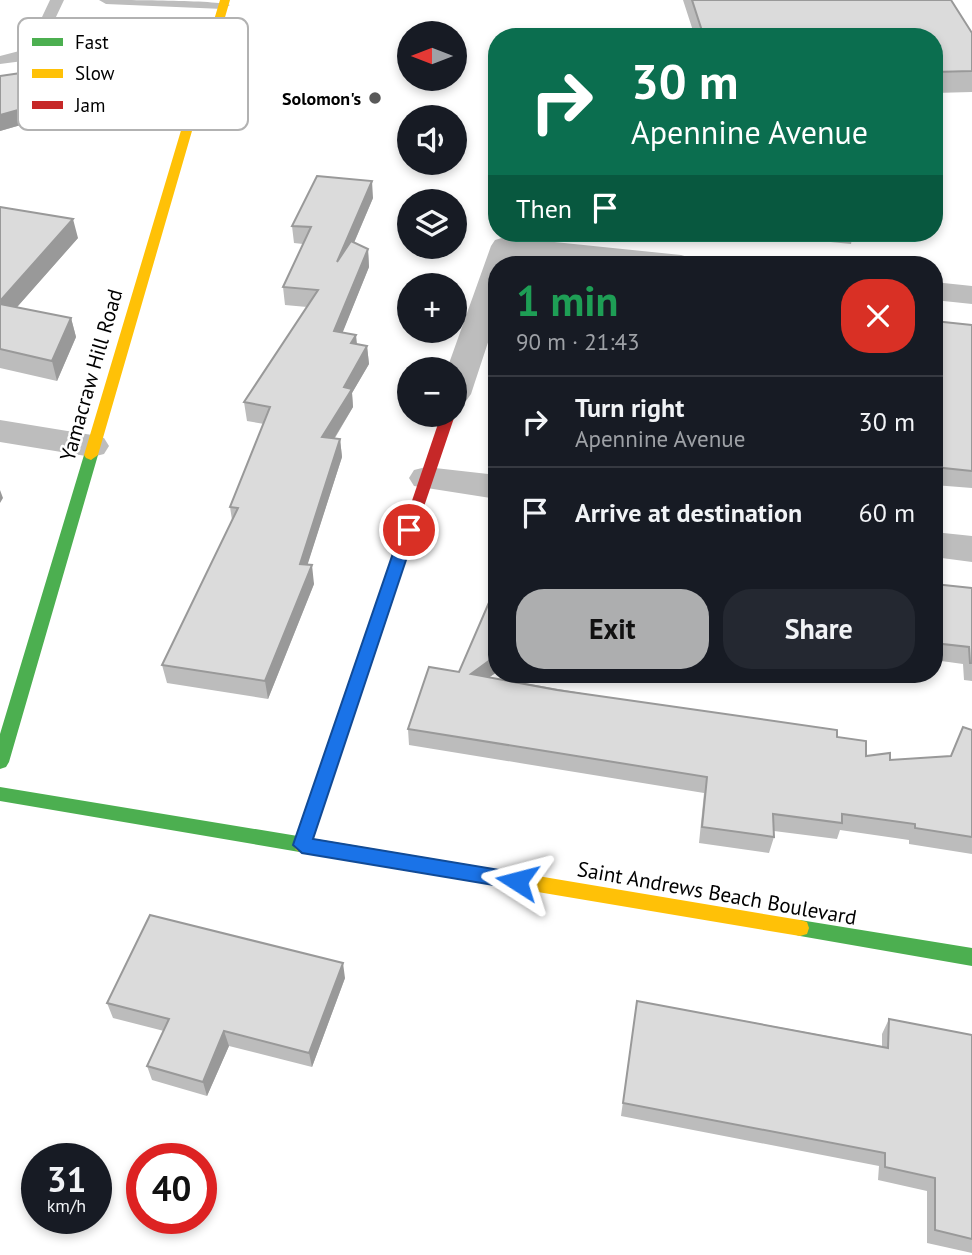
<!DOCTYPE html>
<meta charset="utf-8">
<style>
body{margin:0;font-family:"PT Sans",sans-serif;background:#242831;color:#f1f3f6;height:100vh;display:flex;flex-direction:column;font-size:26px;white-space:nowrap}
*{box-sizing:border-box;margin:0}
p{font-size:23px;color:#9ea1a6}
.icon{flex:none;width:38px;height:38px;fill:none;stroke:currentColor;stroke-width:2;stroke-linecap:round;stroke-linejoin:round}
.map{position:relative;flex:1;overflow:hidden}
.sheet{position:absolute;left:488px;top:256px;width:455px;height:427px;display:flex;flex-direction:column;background:#171b24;border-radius:28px;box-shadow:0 4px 10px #0003}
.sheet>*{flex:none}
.hud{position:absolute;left:488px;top:28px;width:455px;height:214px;border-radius:28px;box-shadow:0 4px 10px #0003;background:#0b6e4f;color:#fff;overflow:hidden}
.needle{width:46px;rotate:270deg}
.buttons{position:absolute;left:397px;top:21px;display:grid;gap:14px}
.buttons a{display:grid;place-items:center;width:70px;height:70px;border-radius:50%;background:#171b24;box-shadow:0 4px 10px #0003;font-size:35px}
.speed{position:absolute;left:21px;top:1143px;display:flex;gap:14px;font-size:35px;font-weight:700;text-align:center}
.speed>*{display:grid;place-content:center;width:91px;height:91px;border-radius:50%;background:#171b24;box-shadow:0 4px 10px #0003;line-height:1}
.speed small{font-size:18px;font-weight:400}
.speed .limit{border:10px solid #d22;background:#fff;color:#111}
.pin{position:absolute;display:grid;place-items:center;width:60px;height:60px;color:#fff;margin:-30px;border:4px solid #fff;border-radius:50%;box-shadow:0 2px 7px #0007}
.me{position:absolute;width:77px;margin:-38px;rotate:279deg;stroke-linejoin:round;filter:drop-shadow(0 0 5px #0008)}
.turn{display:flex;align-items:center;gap:24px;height:147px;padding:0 28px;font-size:32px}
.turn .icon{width:91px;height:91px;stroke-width:2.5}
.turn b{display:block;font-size:49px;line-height:60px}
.then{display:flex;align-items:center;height:66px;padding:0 28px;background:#0003;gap:14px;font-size:26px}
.round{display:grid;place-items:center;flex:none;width:74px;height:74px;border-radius:28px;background:#242831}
.headline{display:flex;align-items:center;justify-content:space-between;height:119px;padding:0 28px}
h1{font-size:42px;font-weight:700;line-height:52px;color:#1e9e55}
.primary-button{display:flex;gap:14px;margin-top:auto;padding:14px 28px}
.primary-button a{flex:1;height:80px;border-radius:28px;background:#adaeaf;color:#111;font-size:28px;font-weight:700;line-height:80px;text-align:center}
.primary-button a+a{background:#242831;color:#f1f3f6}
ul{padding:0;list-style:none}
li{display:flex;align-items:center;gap:21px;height:91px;padding:0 28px;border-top:2px solid #363941}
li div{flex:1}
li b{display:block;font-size:26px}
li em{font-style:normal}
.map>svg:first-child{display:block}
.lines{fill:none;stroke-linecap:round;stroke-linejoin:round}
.lane{fill:#bdbdbd;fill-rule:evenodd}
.street{fill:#bdbdbd;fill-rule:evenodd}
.fast{fill:#4caf50;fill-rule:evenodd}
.slow{fill:#ffc107;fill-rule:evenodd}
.jam{fill:#c62828;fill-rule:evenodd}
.wall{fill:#bcbcbc}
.shaded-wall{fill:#999}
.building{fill:#dbdbdb;stroke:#999;stroke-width:2}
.route{fill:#1a73e8;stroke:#114b97;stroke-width:2}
.poi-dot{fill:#595959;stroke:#fff;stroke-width:2.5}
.labels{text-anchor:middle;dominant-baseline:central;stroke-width:5;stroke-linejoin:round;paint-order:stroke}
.far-poi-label{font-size:18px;font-weight:bold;fill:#000;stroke:#fff;text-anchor:end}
.street-label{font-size:21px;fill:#000;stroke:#fff}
.key{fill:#fff;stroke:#b2b2b2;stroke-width:2}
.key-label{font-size:19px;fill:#000}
</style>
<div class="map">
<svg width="972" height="1255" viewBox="0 0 972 1255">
<rect width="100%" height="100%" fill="#fff"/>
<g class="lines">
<path class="lane" d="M50 0H64L38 55 23 61 0 64V56L27 49Z
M99 0C121 0 218 0 230 5L223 9 106 4Z"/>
<path class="street" d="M505 237 681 255 691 258 696 264H599L516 256 513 264H497V315L471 394 466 401 455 404V369H447L491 246 495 240Z
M934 282 972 286V304L934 300Z
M0 420 92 435 104 438 109 446 104 454 92 457 0 442Z
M426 467 497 475V499L414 486 409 478 414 470Z
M934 532 972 536V562L934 557Z"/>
<path class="fast" d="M91 450 98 455 9 762 6 767 0 769V734L84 455Z
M0 787 358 846 364 849 367 854 364 859 358 862 0 801Z
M800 920 972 948V966L800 936 793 934 791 928 793 922Z"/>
<path class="slow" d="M220 0H230L98 455 91 460 86 458 84 455Z
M404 540 411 545 311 845 308 850 302 853 296 850 293 845 397 545Z
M358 846 800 920 807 922 809 928 807 934 800 936 358 862 352 859 349 854 352 849Z"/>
<path class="jam" d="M441 415H455L411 545 404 550 399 549 397 545Z"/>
</g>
<path class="wall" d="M683 0H951L972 33V92L934 93V37H695Z
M44 58 107 67 119 78 122 93 113 95 114 98 0 131V76L47 70Z
M373 198 354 243 368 249 369 267 342 333 357 344 367 346 369 364 352 393 353 407 335 438 340 439 342 457 307 565 314 584 268 699 167 683 162 665 232 520 230 507 264 424 247 421 244 402 307 307 285 305 283 287 303 244 294 243 292 226Z
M0 207 78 238 17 307 71 318 76 337 57 381 0 368Z
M781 233H853L851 244 780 237Z
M934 321 972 325V488L934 485Z
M497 584V672L489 677 837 737 866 756 890 760 951 756 972 730V854L909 844V840L840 830 837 839 774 831V837L769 853 699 843 704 793 409 745 408 729 459 672Z
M934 584 972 588V681L964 680 963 664 934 660Z
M345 978 312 1067 229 1046 207 1096 152 1080 147 1066 164 1031 113 1018 107 1003Z
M637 1001 882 1046V1034L889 1019 972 1035V1253L927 1243V1191L878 1180 879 1166 621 1116Z"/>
<path class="shaded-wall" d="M119 78 122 93 113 95 114 98 0 131V115Z
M372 181 373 198 338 280 337 262Z
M73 219 78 238 3 323 0 312V301Z
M368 249 369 267 336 349 334 331Z
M71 318 76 337 57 381 52 361Z
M356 335 358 353 351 343Z
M367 346 369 364 352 393 353 407 324 455 322 437 344 387Z
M340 439 342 457 302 582 300 564Z
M0 490 3 498 0 503Z
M312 565 314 584 268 699 265 681Z
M497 655V672L471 690V674Z
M343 963 345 978 312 1067 309 1053Z
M224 1031 229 1046 207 1096 203 1082Z"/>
<path class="building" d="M692 0H951L972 33V71L934 72V37H704Z
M85 47 102 62 106 61 107 67 119 78 110 81 111 84 0 115V76L55 68 44 58Z
M317 176 372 181 337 262 351 241 368 249 334 331 356 335 351 343 367 346 344 387 352 389 322 437 340 439 300 564 312 565 265 681 162 665 238 508 230 507 270 407 244 402 318 290 283 287 311 227 292 226Z
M0 207 73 219 0 301Z
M0 304 71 318 52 361 0 349Z
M934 321 972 325V471L934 467Z
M497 584V655L471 674 557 690 837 730V737L866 741V756L890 753V760L951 756 963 727 972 730V837L915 828V824L842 814V823L773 814 774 837 702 827 707 777 408 729 429 667 459 672Z
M934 584 972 588V663H970L969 647 934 643Z
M150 915 343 963 309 1053 224 1031 203 1082 147 1066 169 1019 107 1003Z
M637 1001 888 1048 889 1019 972 1035V1239L935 1230V1178L885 1167V1153L623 1103Z"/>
<path class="route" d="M409 525 416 530 313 839 517 873 523 875 526 881 523 886 517 889 302 853 293 845 401 530Z"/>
<circle class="poi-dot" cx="375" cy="98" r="7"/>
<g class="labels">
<g class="far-poi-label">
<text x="361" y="98">Solomon's</text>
</g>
<g class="street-label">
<text transform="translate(91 375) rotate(-74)">Yamacraw Hill Road</text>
<text transform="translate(717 893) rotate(10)">Saint Andrews Beach Boulevard</text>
</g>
</g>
<rect x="18" y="18" width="230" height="112" rx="10" class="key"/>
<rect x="32" y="38" width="31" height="8" fill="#4caf50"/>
<rect x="32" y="69" width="31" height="9" fill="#ffc107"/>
<rect x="32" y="101" width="31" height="8" fill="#c62828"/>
<g class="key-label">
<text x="75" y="49">Fast</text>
<text x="75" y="80">Slow</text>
<text x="75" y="112">Jam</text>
</g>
</svg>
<div class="buttons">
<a><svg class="needle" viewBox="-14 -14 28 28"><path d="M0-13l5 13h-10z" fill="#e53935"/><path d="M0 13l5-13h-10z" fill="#9ea1a6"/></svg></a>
<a><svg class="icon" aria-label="sound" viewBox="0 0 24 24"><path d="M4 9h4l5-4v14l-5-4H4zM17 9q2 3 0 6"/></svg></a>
<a><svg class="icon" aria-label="layers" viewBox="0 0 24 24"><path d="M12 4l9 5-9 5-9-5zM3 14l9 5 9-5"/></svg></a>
<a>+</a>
<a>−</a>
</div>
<div class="speed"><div>31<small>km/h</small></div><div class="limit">40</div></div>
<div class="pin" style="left:409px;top:530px;background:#d93025"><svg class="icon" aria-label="arrive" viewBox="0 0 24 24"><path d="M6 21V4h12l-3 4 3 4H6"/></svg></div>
<svg class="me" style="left:517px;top:881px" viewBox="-20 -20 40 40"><path d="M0-17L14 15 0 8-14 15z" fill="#1a73e8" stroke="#fff" stroke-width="4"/></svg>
<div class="hud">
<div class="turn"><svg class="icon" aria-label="right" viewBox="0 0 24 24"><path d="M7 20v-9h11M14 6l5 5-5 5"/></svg><div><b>30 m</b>Apennine Avenue</div></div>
<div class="then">Then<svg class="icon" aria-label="arrive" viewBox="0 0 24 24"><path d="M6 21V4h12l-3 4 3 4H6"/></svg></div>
</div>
<section class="sheet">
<div class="headline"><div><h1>1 min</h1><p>90 m · 21:43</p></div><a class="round" style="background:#d93025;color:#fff"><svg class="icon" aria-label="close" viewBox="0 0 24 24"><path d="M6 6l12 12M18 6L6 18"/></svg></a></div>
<ul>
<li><svg class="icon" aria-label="right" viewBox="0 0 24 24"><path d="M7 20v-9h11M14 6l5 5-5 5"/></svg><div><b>Turn right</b><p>Apennine Avenue</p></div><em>30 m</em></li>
<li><svg class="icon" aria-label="arrive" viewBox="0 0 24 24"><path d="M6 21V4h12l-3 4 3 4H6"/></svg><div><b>Arrive at destination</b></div><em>60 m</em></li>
</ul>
<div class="primary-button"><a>Exit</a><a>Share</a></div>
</section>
</div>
